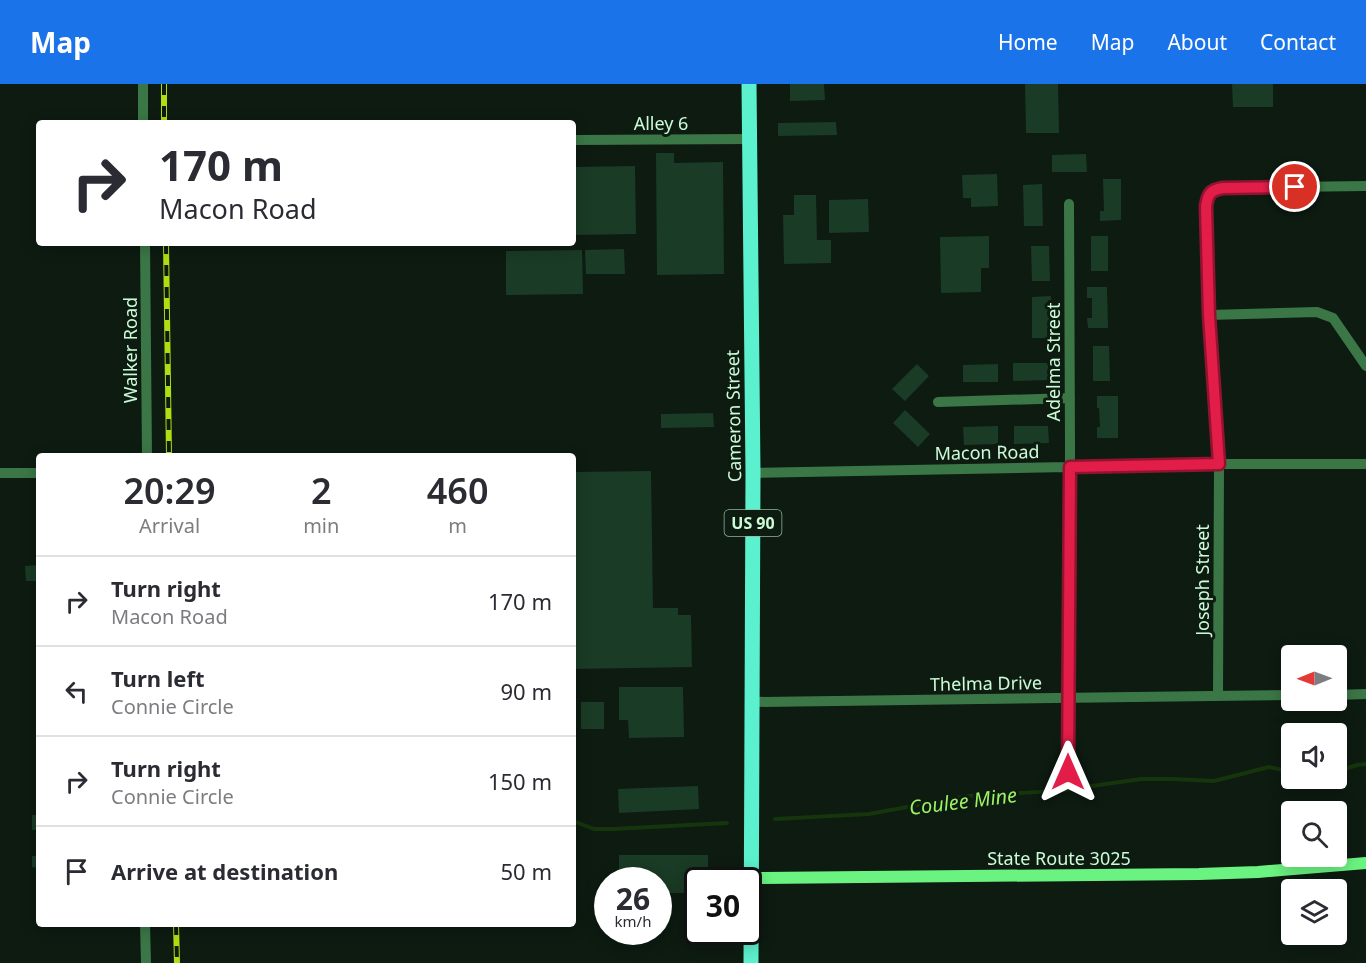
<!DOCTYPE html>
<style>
body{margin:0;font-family:"Noto Sans",sans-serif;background:#f7f7f7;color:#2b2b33;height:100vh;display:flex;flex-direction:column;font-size:22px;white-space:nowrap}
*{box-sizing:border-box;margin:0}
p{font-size:20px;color:#7c7c81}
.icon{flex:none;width:33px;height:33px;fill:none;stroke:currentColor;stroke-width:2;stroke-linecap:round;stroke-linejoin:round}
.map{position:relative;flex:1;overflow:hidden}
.details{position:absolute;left:36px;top:369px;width:540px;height:474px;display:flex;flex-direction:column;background:#fff;border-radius:6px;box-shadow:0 3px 15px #0003}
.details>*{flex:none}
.top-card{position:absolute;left:36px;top:36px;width:540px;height:126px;border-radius:6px;box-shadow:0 3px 15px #0003;background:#fff;color:#2b2b33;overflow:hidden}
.needle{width:39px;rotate:269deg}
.buttons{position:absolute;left:1281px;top:561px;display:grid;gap:12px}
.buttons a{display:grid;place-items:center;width:66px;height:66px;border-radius:6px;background:#fff;box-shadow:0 3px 15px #0003;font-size:30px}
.speed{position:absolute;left:594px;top:783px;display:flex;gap:12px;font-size:30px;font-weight:700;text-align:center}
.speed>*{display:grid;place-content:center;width:78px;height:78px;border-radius:50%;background:#fff;box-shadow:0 3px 15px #0003;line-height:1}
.speed small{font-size:15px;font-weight:400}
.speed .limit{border:3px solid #111;border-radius:9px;background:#fff;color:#111}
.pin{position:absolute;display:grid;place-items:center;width:51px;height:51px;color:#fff;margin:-26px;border:3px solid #fff;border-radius:50%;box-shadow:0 2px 6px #0007}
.me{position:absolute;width:66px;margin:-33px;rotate:0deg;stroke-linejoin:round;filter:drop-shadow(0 0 4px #0008)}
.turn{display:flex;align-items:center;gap:21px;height:126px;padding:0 24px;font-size:27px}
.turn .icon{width:78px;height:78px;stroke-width:2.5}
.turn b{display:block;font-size:42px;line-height:51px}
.eta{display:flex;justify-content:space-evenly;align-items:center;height:102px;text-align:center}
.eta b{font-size:36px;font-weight:600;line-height:42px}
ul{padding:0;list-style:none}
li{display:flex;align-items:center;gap:18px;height:90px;padding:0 24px;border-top:2px solid #e1e1e2}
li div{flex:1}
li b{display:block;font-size:22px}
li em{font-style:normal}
header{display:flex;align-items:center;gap:36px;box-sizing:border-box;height:84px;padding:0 30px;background:#1a73e8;color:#fff}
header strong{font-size:28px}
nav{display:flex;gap:33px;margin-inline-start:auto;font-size:21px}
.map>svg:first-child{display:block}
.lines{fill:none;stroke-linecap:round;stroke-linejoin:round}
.stream{stroke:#15350c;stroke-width:4}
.building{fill:#1a3b25}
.minor{stroke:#3b7746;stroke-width:10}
.secondary{stroke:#6bf381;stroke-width:12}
.primary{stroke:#5cf1ce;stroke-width:15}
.rail-casing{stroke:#afdf13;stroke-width:6}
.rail{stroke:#0d1b11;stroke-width:4;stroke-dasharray:11;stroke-linecap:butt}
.route-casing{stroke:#92132f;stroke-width:15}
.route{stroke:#e11d48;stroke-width:10}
.labels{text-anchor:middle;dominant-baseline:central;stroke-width:6;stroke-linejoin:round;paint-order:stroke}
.shield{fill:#0d1b11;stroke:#92b89c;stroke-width:1.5}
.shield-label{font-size:16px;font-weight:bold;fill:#cbfbd7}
.street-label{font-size:18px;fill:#cbfbd7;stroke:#0d1b11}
.water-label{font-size:20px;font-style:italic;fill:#9cf262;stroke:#0d1b11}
</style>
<header>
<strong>Map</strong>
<nav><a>Home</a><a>Map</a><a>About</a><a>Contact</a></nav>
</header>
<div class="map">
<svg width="1366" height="879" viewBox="0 0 1366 879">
<rect width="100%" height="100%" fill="#0d1b11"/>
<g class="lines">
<path class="stream" d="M1336 688 1357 681 1366 680
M775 735 869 730 967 712 1057 707 1141 695H1172L1214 697 1269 683 1292 688
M573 737 594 745H613L727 739"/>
</g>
<path class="building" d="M790 0H824L825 16 790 17Z
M1025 0H1058L1059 49H1026Z
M1232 0H1273V23H1233Z
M836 38 837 51 778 52V39Z
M656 69H674V79L723 78 724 190 657 191Z
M1086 70 1087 88H1052V71Z
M635 82 636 150 573 151V83Z
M997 90 998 122 971 123V114H963L962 91Z
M1103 95H1121V136L1100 137V127H1104Z
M1042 100 1043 142H1024L1023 101Z
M794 111H816L817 156H831V179L784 180 783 131H794Z
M868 115 869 148 829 149V116Z
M989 152V184H981V208L941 209 940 153Z
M1091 152H1108V187H1091Z
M1031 162H1049L1050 197H1032Z
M624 165 625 190H586L585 166Z
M582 166 583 210 506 211V167Z
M1087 203H1107L1108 244H1088L1087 234H1092V214H1087Z
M1051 212 1052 254H1032V213Z
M1093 262H1109L1110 297H1093Z
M1013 279H1048V296L1013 297Z
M917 280 929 292 905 317 892 305Z
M998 280V298H963V281Z
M1097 312H1118V354H1097V343H1100L1099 324H1097Z
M905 326 930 350 918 363 893 339Z
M713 329 714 343 661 344V330Z
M998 342V360L964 361 963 343Z
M1014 342H1048L1049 359 1014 360Z
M651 387 653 524H678V531H691L692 583 573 585V388Z
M39 481V497H26L25 482Z
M619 603H683L684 653 629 654 628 636H619Z
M581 618H604V645H581Z
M698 702 699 725 619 729 618 705Z
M32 731H39V746H32Z
M619 771H708V796H698V809H658V796H619Z
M32 772H39V784L32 783Z"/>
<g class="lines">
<path class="minor" d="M143 0V39
M573 56 750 55
M145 159 147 372
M1209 231 1317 228 1333 234 1366 282
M938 318 1070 314
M0 389H39
M753 389 1219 380H1366
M1336 611 1366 610
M1218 612 1219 380 1209 231 1206 122C1208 110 1210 106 1223 104L1366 102
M754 618 1292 611
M1069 688 1070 364 1069 120
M145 840 146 879"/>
<path class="secondary" d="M752 794 1199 790 1258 788 1366 779"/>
<path class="primary" d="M749 0 753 389 751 879"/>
<defs>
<path id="rail" d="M164 0V39
M166 159 169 372
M176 840 177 879"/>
</defs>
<use href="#rail" class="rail-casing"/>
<use href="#rail" class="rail"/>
</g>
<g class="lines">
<defs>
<path id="route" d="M1068 688 1070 383 1219 380 1209 231 1206 122C1208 110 1210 106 1223 104L1295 103"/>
</defs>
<use href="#route" class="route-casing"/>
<use href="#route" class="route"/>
</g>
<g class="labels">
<rect class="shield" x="724.5" y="426" width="57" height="26" rx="4.5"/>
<g class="shield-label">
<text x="753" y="439">US 90</text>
</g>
<g class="street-label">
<text x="661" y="39">Alley 6</text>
<text transform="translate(130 266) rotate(-90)">Walker Road</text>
<text transform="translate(1053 278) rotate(-90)">Adelma Street</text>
<text transform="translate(733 332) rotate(-91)">Cameron Street</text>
<text transform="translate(987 368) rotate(-1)">Macon Road</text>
<text transform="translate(1202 496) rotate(-90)">Joseph Street</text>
<text transform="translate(986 599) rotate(-1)">Thelma Drive</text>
<text x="1059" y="774">State Route 3025</text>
</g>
<g class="water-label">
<text transform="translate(963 717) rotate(-7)">Coulee Mine</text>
</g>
</g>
</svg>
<div class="buttons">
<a><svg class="needle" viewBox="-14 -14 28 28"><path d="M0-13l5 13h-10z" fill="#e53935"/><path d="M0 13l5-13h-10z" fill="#7c7c81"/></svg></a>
<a><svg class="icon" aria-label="sound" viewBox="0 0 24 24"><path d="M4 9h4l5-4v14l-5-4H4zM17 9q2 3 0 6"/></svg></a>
<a><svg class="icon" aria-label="search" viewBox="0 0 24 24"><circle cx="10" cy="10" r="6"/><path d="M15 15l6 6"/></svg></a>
<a><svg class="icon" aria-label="layers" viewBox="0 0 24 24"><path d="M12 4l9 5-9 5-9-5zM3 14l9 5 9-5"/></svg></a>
</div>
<div class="speed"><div>26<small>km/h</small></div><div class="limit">30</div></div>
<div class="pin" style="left:1295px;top:103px;background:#d93025"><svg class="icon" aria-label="arrive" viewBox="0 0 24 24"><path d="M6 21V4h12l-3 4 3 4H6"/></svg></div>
<svg class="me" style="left:1068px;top:688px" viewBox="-20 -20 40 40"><path d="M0-17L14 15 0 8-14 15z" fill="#e11d48" stroke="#fff" stroke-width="4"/></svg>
<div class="top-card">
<div class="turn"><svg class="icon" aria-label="right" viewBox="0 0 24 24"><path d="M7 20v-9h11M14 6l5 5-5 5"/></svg><div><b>170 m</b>Macon Road</div></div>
</div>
<section class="details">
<div class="eta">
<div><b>20:29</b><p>Arrival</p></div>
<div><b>2</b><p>min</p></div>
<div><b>460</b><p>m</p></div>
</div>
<ul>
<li><svg class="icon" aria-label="right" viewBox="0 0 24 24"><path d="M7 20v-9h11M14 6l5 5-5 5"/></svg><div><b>Turn right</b><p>Macon Road</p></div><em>170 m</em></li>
<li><svg class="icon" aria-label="left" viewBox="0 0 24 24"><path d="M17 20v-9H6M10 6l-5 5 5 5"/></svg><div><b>Turn left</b><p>Connie Circle</p></div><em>90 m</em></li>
<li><svg class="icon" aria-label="right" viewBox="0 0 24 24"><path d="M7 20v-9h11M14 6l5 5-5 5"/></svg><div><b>Turn right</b><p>Connie Circle</p></div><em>150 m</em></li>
<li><svg class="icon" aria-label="arrive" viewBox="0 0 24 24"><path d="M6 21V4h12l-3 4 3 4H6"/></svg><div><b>Arrive at destination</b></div><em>50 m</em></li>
</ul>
</section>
</div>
